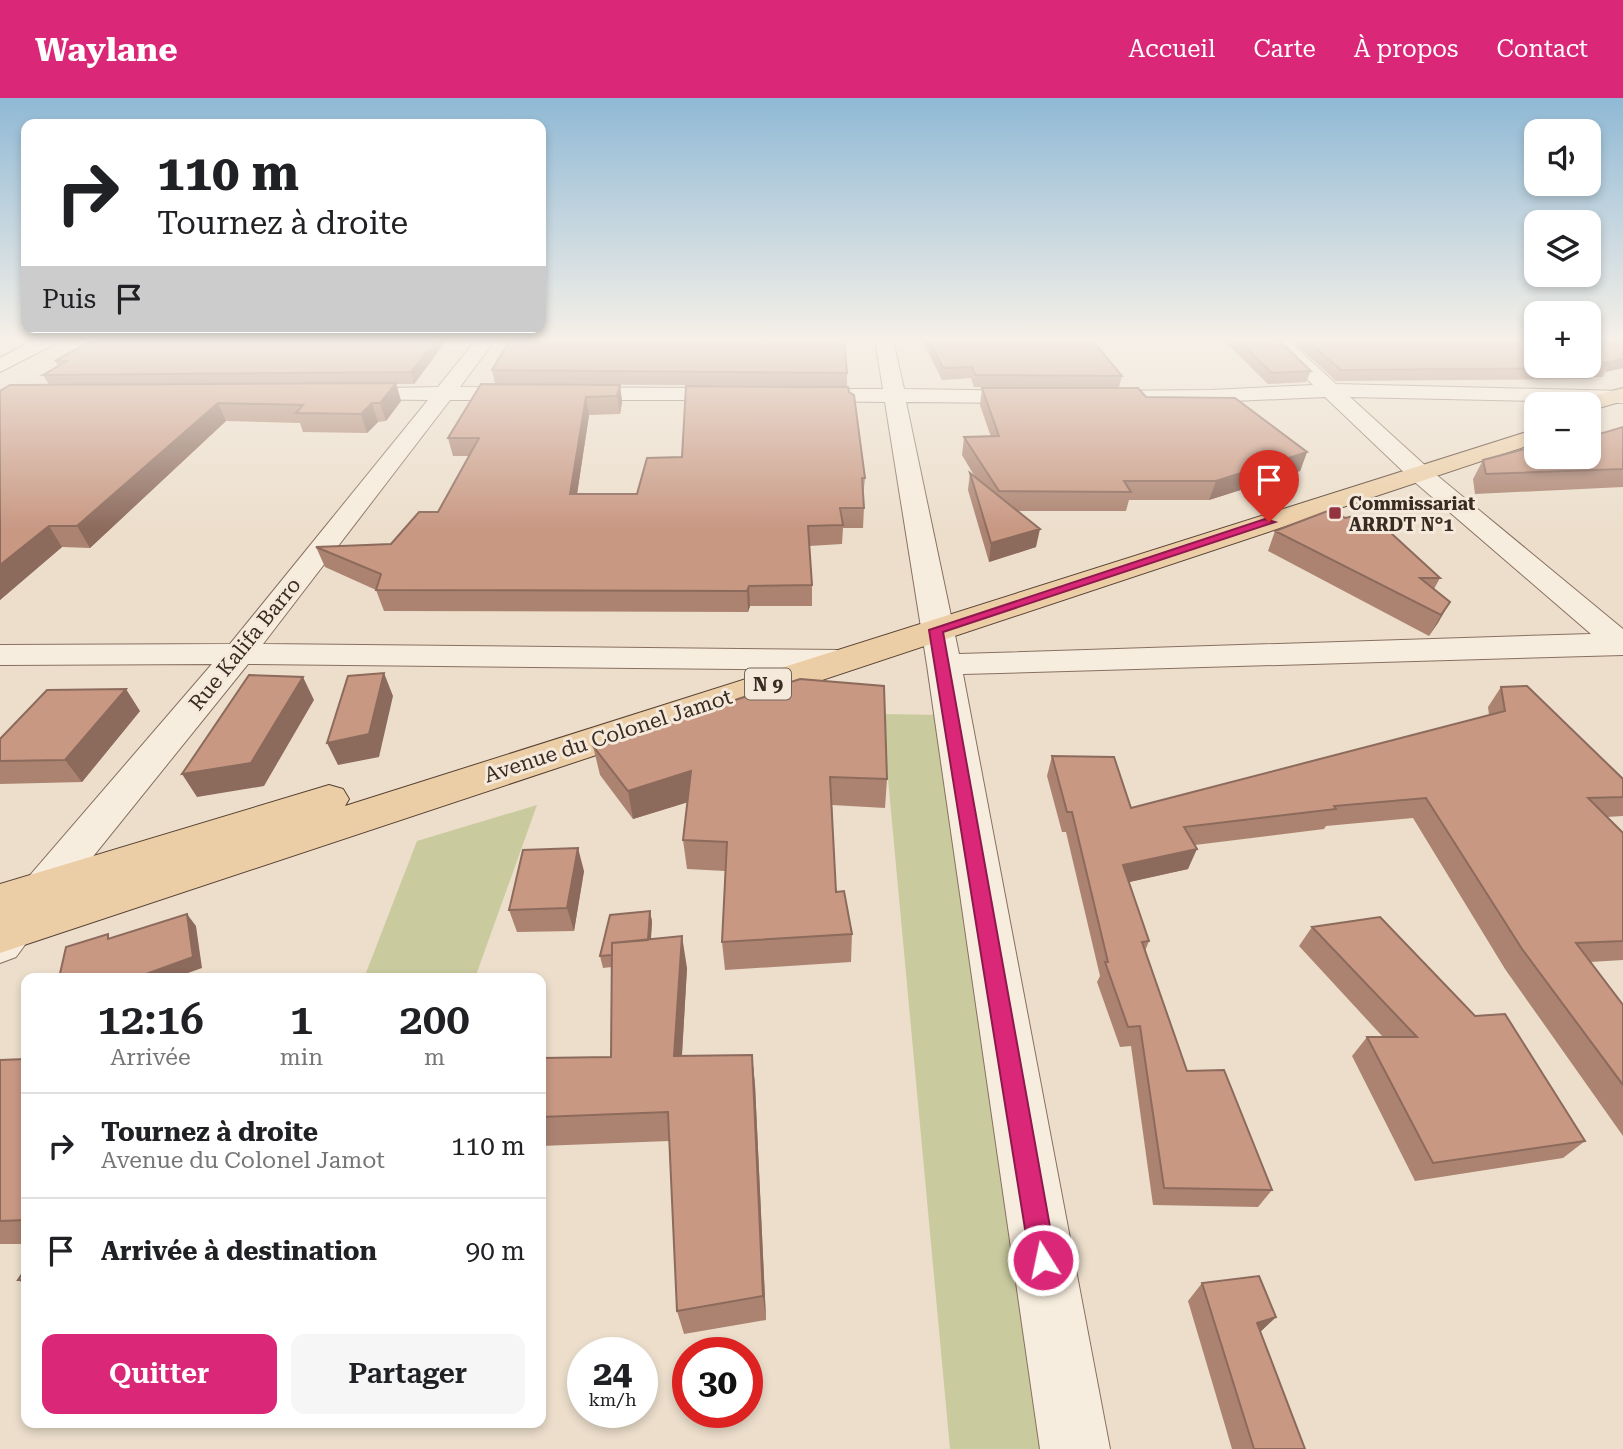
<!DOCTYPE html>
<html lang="fr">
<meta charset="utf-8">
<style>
body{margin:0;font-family:"Roboto Serif",serif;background:#f6f6f6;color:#202124;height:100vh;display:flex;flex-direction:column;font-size:26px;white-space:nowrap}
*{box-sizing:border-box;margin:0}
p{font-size:23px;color:#757577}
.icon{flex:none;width:38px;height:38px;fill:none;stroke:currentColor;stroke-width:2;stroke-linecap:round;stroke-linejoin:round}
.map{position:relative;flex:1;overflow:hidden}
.side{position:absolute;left:21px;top:875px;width:525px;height:455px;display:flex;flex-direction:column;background:#fff;border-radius:14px;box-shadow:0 4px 10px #0003}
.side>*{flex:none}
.top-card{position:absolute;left:21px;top:21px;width:525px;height:214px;border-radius:14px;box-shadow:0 4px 10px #0003;background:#fff;color:#202124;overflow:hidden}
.fabs{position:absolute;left:1524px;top:21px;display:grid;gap:14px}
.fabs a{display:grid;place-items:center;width:77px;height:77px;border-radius:14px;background:#fff;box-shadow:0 4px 10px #0003;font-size:35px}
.speed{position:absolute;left:567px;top:1239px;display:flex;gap:14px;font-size:35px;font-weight:700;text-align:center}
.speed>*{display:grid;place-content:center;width:91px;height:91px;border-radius:50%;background:#fff;box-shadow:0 4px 10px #0003;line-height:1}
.speed small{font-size:18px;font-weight:400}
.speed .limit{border:10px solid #d22;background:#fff;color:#111}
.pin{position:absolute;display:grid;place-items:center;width:60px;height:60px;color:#fff;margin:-72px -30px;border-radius:50% 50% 50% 0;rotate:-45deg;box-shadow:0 0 7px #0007}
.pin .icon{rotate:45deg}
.me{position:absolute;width:77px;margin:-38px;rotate:350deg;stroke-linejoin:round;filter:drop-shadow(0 0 5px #0008)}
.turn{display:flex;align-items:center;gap:24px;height:147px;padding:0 21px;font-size:32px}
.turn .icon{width:91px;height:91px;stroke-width:2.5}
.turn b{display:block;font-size:49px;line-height:60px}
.then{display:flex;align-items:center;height:66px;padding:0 21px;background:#0003;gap:14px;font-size:26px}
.eta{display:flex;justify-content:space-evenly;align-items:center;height:119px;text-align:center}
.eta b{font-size:42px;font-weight:600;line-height:49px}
.button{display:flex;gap:14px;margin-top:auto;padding:14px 21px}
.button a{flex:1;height:80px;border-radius:14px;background:#db2777;color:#fff;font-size:28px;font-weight:600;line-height:80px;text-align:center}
.button a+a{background:#f6f6f6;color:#202124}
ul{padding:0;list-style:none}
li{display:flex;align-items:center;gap:21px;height:105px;padding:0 21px;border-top:2px solid #e0e0e0}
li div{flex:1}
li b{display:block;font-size:26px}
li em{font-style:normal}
header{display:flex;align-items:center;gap:42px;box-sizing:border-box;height:98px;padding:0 35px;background:#db2777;color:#fff}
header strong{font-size:33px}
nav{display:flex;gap:38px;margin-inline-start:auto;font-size:24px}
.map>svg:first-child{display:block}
.green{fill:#caca9f}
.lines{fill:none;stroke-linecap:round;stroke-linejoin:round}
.street-casing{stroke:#887060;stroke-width:2}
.secondary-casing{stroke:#6a5243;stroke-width:2}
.primary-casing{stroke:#574033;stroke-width:2}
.street{fill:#f7edde;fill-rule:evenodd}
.secondary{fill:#f7edde;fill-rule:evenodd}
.primary{fill:#eccea6;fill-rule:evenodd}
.wall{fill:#ac8371}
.shaded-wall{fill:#8c6a5c}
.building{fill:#c89883;stroke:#8c6a5c;stroke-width:2}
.route{fill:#db2777;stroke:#8e194d;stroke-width:2}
.poi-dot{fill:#933440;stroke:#f4e9da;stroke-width:2.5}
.labels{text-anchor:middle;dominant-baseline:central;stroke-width:6;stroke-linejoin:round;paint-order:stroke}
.far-poi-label{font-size:18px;font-weight:bold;fill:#3a2b22;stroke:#f4e9da;text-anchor:start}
.shield{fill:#f4e9da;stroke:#726459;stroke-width:2}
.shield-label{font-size:19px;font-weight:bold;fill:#3a2b22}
.street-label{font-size:21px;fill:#3a2b22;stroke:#f4e9da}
</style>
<header>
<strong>Waylane</strong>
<nav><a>Accueil</a><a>Carte</a><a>À propos</a><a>Contact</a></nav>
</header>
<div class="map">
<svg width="1623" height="1351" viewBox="0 0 1623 1351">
<rect width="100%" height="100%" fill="#ecdecb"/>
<path class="green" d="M882 616 946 617 1055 1351H950Z
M537 707 475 880H364L417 743Z"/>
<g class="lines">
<defs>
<path id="street" d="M476 242H495L460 289 736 290 744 291 747 296 744 301 736 302H450L263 546 840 552 852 555 857 562 852 569 840 572 248 566 58 802 16 859 0 865V812L212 566 0 567V547L230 546 428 302 345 301 338 299 334 295 338 291 438 289Z
M875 242H893L904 291 1034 293 1042 294 1045 299 1042 304 1034 305 906 304 959 556 1591 536 1410 380 1325 299 1211 304 1094 305 1086 304 1083 299 1086 294 1094 293 1211 292 1313 287 1268 242H1288L1336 286 1623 293V305L1350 299 1428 370 1623 531V557L963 576 1110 1351H1040L927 567 885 304 800 303 792 302 789 297 792 292 800 291H883Z"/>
<path id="secondary" d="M34 242H57L55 246 0 274V260Z"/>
<path id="primary" d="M1623 290V303L1589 313V306H1578L1581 301Z
M1536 331V345L0 855V786L329 687 343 691 349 701 345 708Z"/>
</defs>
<use href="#street" class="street-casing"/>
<use href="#secondary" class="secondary-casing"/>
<use href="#primary" class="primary-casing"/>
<use href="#street" class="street"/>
<use href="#secondary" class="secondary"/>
<use href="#primary" class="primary"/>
</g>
<path class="wall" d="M93 242H447L414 286H396L401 303 386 323 378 324 367 335 303 334 300 325 226 323 90 450 62 449 0 502V293L49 287 43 277 58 268 55 263Z
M922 242H1279L1311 273 1306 284 1268 286 1223 242 1097 244V248L1122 278 1119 289H974L971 280 942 282Z
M1291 242H1589L1623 270 1605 274 1603 279H1592L1591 281 1336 283Z
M492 272 847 275V288L495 286Z
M620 287 622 304 620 316 589 317 577 396H637L865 380 863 399 864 410 863 430H843L842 446 809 448 812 487V508H750L748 514 384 513 376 492 325 469 316 449 391 446 438 414 469 358H453L448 340Z
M982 290 1146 299 1307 354 1300 373 1209 402H1129L1126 413H1017L1036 449 989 464 968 392 970 375 975 379 962 357 964 339H991L980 307Z
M1623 329V389L1475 396 1473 381 1483 362 1536 359Z
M1345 420 1440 480 1434 491 1450 504 1429 538 1268 453 1275 433Z
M1501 589 1623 681V718L1607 719 1623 735V862L1590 864 1623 907V1038L1505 871 1413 720 1326 728 1324 731 1195 747 1188 771 1129 784 1149 843 1145 853 1187 973 1272 1092 1258 1109 1153 1107 1131 948 1120 949 1097 884 1100 878 1066 734H1062L1047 678 1052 658 1131 710 1489 617 1488 609Z
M140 613 82 684 0 686V641Z
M593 648 887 681 885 710 832 707 836 794 852 836 851 864 725 872 722 844 725 773 687 771 683 742 688 704 633 721 600 677Z
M584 773 574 833 517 834 509 812Z
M650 813 652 824 651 841 687 870 682 958 752 957 755 987 766 1222 684 1236 677 1213 669 1043 541 1048V960L611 959 612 869 603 870 600 858Z
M1312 829 1585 1043 1563 1060 1415 1083 1352 958 1367 939H1383L1299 848Z
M26 961V1146H0V962Z
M26 1170V1187L18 1182Z
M1202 1185 1276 1219 1260 1234 1305 1351H1232L1188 1203Z"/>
<path class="shaded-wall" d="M437 242H447L414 286 411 274Z
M1623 261V270L1605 274 1609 268 1604 265Z
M396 285 401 303 386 323 380 305Z
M620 287 622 304 620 316 617 298Z
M586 299 589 317 574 416 570 396Z
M218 305 226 323 90 450 77 428Z
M372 305 378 324 367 335 361 316Z
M1307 354 1300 373 1209 402 1216 383Z
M49 428 62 449 0 502V467Z
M1040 431 1036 449 989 464 991 445Z
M749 488 750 508 748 514 747 493Z
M1450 504 1438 525 1429 538 1441 517Z
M384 575 393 598 379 659 338 667 327 645Z
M303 579 314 602 264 688 197 699 182 676Z
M126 591 140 613 82 684 65 662Z
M691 673 695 702 633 721 628 693Z
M578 750 584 773 574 833 567 810Z
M1197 751 1188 771 1116 787 1123 767Z
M650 813 652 824 649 864 647 853Z
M187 816 196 828 202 870 174 880H135Z
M682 838 687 870 680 988 674 958Z
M752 957 755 987 766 1222 763 1198Z
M1276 1219 1258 1236 1257 1225Z"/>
<path class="building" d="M93 242H437L411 274 43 277 67 263H55Z
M510 242H844L847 275 492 272Z
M929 242H1092L1122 278 975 277 972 269 943 270Z
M1237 242H1279L1311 273 1272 275Z
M1306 242H1536V268H1589V242H1623V261L1604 265 1609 268H1594L1597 270 1341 272Z
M396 285 380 305H372L361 316 296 315 303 307 218 305 77 428H49L0 467V293L10 287Z
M481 286 620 287 617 298 586 299 570 396H637L647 360 682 359 686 288 848 289 849 294 854 297 865 380H862L864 410H840L843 427 808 428 812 487 749 488 747 493 376 492 381 476 316 449 391 446 419 414H438L479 340H448Z
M982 290H1138L1146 299 1235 300 1307 354 1216 383H1124L1131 394 999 393 964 339 999 338Z
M1623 329V371L1486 376 1483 362 1536 348V359H1589V339Z
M970 375 1040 431 991 445Z
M1333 411 1345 420 1354 418 1391 435 1440 480H1420L1450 504 1441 517 1275 433Z
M384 575 369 636 327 645 348 578Z
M249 577 303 579 251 665 182 676Z
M800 581 884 588 887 681 830 679 836 794 844 793 852 836 722 844 727 744 683 742 691 673 628 693 593 648Z
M1527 588 1623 681V699L1588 700 1623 735V843L1576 845 1623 907V987L1522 851 1426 700 1334 708 1336 711 1184 729 1197 751 1123 767 1149 843 1142 844 1187 973 1224 972 1272 1092 1164 1090 1140 928 1128 929 1105 864H1108L1072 714H1067L1052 658 1114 659 1131 710 1505 613 1501 589Z
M126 591 65 662 0 663V641L47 592Z
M578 750 567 810 509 812 523 752Z
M650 813 648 842 612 845V857L600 858 610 817Z
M187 816 193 859 135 880H59L66 849 108 836V841Z
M1380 819 1475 918 1505 916 1585 1043 1433 1065 1367 939H1417L1312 829Z
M682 838 674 958 752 957 763 1198 677 1213 668 1014 541 1019V960L611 959 612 845Z
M26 961V1122L0 1123V962Z
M26 1170V1182H18Z
M1259 1178 1276 1219 1257 1225 1305 1351H1254L1202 1185Z"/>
<linearGradient id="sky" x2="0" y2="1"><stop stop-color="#8fb9d5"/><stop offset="0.56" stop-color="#f6f0e8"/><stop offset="1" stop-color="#f6f0e8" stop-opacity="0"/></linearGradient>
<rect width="1623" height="431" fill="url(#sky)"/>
<path class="route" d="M1265 421 1275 424 943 534 1056 1162 1052 1171 1043 1174 1034 1171 1030 1162 929 532Z"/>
<rect class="poi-dot" x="1328" y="408" width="14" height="14" rx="3.5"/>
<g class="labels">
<g class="far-poi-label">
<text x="1349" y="405">Commissariat<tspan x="1349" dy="21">ARRDT N°1</tspan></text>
</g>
<rect class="shield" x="745" y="570.5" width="46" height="31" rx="5"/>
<g class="shield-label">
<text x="768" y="586">N 9</text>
</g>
<g class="street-label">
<text transform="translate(245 546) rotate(-51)">Rue Kalifa Barro</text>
<text transform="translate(608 638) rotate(-18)">Avenue du Colonel Jamot</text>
</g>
</g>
</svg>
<div class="fabs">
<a><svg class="icon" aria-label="sound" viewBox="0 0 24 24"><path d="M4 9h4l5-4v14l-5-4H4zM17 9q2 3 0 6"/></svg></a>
<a><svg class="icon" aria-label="layers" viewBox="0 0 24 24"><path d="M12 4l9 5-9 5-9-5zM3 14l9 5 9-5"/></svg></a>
<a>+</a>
<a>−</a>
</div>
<div class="speed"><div>24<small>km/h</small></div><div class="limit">30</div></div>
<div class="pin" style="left:1269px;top:424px;background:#d93025"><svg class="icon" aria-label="arrive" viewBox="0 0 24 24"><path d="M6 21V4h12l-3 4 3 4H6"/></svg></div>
<svg class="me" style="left:1043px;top:1162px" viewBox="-20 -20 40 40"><circle r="17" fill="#db2777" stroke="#fff" stroke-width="3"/><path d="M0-11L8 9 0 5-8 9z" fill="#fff"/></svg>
<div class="top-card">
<div class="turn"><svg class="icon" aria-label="right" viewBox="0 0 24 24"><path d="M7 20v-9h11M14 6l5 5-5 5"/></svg><div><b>110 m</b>Tournez à droite</div></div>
<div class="then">Puis<svg class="icon" aria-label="arrive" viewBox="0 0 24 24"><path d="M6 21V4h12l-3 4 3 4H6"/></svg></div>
</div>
<section class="side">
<div class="eta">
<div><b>12:16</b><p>Arrivée</p></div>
<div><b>1</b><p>min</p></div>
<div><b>200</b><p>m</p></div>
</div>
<ul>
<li><svg class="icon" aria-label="right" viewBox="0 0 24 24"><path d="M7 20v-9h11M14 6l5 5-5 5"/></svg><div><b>Tournez à droite</b><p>Avenue du Colonel Jamot</p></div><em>110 m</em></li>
<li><svg class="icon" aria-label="arrive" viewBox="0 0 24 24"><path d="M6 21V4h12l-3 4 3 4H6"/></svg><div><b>Arrivée à destination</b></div><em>90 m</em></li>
</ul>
<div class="button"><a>Quitter</a><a>Partager</a></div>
</section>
</div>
